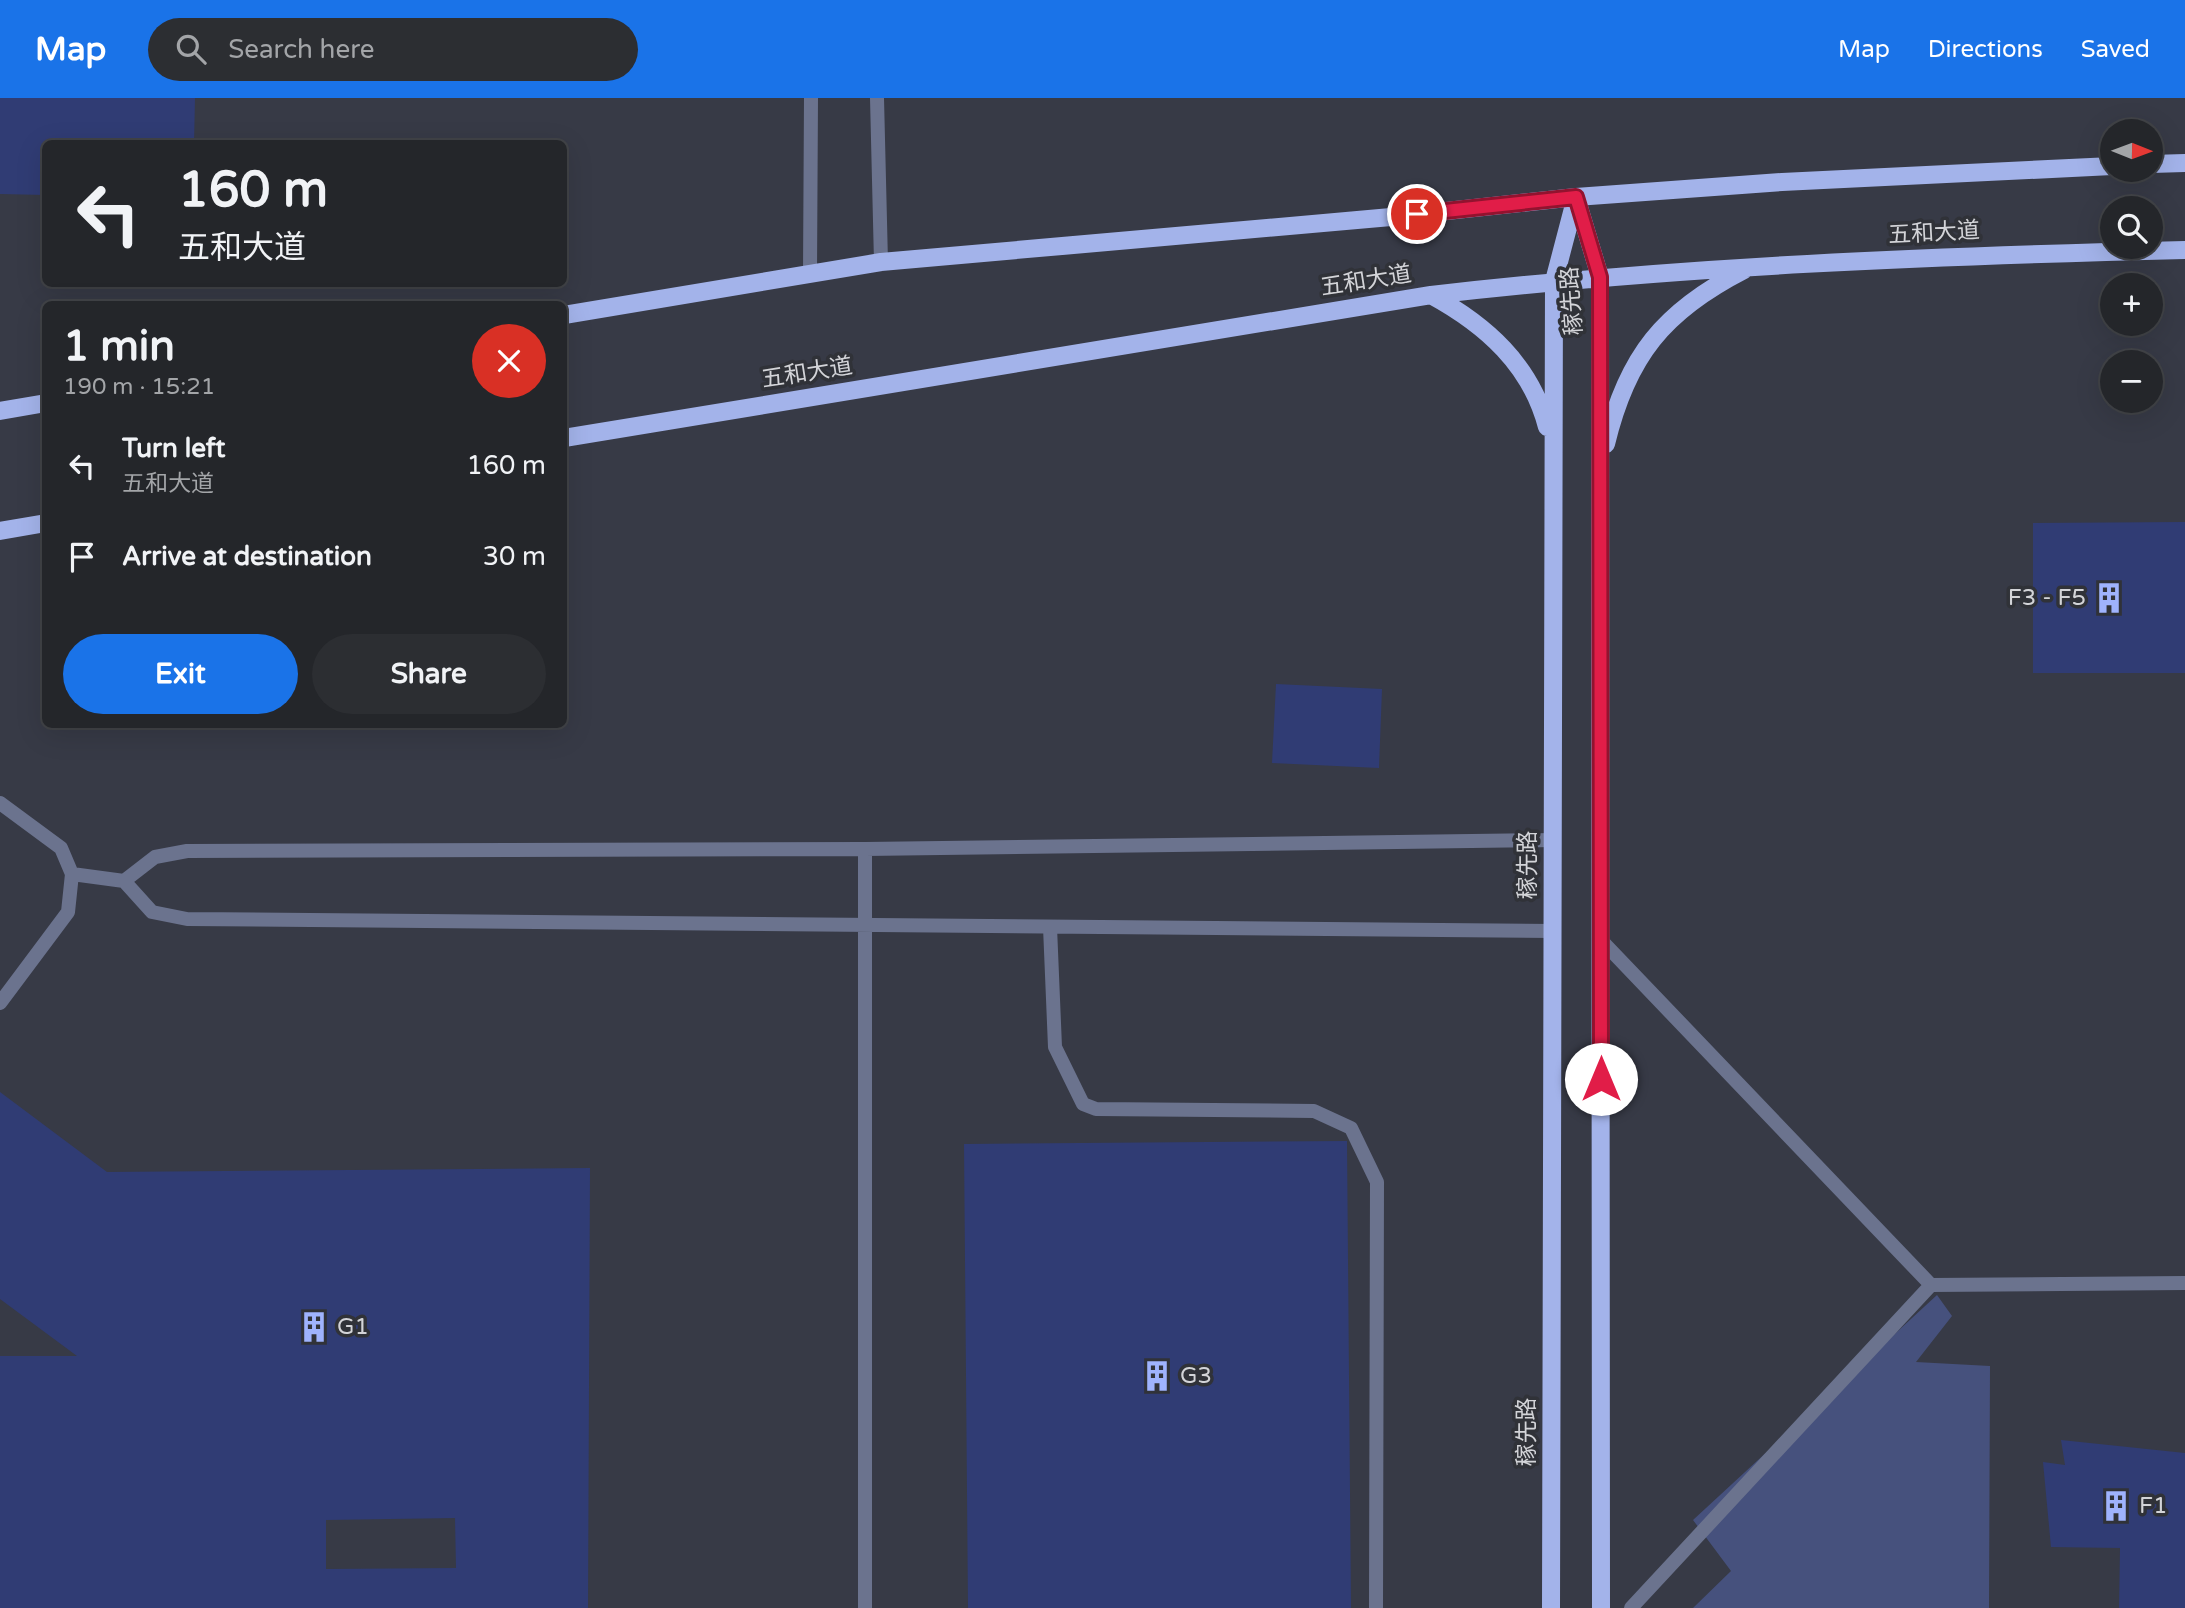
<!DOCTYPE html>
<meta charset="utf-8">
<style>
body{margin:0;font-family:"Varela Round","Noto Sans SC",sans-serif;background:#2c2e32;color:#f1f3f6;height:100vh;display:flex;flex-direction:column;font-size:26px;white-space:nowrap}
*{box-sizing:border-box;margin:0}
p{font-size:23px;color:#a3a5a8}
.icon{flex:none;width:38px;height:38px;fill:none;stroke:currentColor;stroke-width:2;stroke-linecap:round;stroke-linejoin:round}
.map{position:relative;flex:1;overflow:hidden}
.panel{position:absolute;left:42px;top:203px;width:525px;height:427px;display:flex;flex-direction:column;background:#24262a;border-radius:10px;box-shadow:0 7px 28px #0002,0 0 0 2px #414347}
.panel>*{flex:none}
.banner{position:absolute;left:42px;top:42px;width:525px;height:147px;border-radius:10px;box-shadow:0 7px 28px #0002,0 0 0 2px #414347;background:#24262a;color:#f1f3f6;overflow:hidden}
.needle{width:46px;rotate:91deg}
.tools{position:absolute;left:2100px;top:21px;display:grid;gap:14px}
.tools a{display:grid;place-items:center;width:63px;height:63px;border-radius:50%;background:#24262a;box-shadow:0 7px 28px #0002,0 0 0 2px #414347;font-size:35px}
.pin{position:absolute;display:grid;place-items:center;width:60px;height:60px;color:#fff;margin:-30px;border:4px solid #fff;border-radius:50%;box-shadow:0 2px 7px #0007}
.me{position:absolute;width:77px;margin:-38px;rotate:0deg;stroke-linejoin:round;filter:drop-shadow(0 0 5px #0008)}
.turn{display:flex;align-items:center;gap:24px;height:147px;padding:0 21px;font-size:32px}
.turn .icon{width:91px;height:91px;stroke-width:2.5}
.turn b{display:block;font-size:49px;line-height:60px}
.round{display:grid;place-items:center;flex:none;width:74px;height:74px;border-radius:37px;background:#2c2e32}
.overview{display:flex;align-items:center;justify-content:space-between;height:119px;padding:0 21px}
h1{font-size:42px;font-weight:700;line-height:52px}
.button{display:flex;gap:14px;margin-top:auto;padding:14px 21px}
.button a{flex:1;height:80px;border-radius:42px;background:#1a73e8;color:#fff;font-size:28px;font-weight:700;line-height:80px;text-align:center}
.button a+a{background:#2c2e32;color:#f1f3f6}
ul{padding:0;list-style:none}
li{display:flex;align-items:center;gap:21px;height:91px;padding:0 21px}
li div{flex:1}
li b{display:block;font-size:26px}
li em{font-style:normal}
header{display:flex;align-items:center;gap:42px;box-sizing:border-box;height:98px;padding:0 35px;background:#1a73e8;color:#fff}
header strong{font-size:33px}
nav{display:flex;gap:38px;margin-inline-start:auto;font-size:24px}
.search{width:490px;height:63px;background:#2c2e32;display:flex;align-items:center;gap:18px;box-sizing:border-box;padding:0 24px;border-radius:38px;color:#a3a5a8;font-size:26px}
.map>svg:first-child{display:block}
.built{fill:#373a46;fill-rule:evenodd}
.green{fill:#46517d}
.building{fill:#303c74;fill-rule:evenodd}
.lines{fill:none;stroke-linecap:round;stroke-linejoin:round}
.service{stroke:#6b738e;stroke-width:14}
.primary{stroke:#a3b3ea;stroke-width:18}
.route-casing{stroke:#92132f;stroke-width:18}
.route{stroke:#e11d48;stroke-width:12}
.labels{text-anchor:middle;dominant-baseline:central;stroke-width:7;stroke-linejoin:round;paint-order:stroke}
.street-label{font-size:23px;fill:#d3d4d8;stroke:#303238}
.poi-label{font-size:23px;fill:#d3d4d8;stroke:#303238;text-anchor:start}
</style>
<header>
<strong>Map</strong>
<div class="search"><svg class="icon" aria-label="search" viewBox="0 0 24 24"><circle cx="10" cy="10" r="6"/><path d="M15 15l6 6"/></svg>Search here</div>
<nav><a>Map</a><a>Directions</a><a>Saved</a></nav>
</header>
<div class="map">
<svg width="2185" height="1510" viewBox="0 0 2185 1510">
<rect width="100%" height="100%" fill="#303238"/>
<path class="built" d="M0 0H2185V1510H0ZM2112 33H2151V72H2112ZM46 46H564V186H46ZM2112 110H2151V149H2112ZM2112 187H2151V226H2112ZM46 206H564V626H46ZM2112 264H2151V303H2112Z"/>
<path class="green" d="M1937 1197 1952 1218 1916 1264 1990 1268 1989 1510H1693L1731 1473 1693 1422Z"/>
<path class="building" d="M0 0H195L194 46H46V97L0 96Z
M2185 424V575H2033V425Z
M1276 586 1382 591 1379 670 1272 665Z
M0 994 107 1074 590 1070 588 1510H0V1258H77L0 1201ZM455 1420 456 1470 326 1471V1422Z
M1347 1043 1351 1510H968L964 1046Z
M2061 1342 2185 1355V1510H2119L2120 1450 2051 1449 2043 1364 2065 1367Z"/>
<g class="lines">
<path class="service" d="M877 0 881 164
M810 175 811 0
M0 705 61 750 72 776 68 814 0 905
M1553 742 865 751 187 753 155 759 124 783 152 814 187 821 1553 833
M865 751V1510
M72 776 124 783
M1050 829 1055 949 1083 1006 1096 1011 1314 1013 1351 1030 1377 1084 1376 1510
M1601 842 1931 1187
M1631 1510 1931 1187 2185 1185"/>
<path class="primary" d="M2151 66 2185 65
M1576 99 1600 179 1601 1510
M1431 197C1486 227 1531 267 1547 329
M564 217 881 164 1391 119 1576 99 1782 84 2112 68
M0 313 46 305
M564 340 1431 197C1682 168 1933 158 2185 152
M1606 346C1627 258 1664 213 1744 172
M0 433 46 425
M1551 1510 1554 183 1576 99"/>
</g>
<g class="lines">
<defs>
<path id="route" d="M1417 116 1576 99 1600 179 1601 981"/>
</defs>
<use href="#route" class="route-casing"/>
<use href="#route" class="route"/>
</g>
<defs>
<symbol id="building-bare" viewBox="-9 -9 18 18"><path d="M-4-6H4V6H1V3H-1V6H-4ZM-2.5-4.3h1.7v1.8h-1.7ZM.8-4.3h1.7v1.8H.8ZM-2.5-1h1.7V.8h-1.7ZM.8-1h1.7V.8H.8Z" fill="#9fb3fd" stroke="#303238" stroke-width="2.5" paint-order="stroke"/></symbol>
</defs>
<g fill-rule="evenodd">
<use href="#building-bare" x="2087" y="478" width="44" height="44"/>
<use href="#building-bare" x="292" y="1207" width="44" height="44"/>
<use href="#building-bare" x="1135" y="1256" width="44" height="44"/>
<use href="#building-bare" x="2094" y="1386" width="44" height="44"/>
</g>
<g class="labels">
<g class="street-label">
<text transform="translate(1934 135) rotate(-3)">五和大道</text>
<text transform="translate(1366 183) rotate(-9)">五和大道</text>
<text transform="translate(1572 203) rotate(-94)">稼先路</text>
<text transform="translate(807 275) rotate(-9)">五和大道</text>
<text transform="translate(1528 767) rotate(-90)">稼先路</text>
<text transform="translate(1527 1334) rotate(-90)">稼先路</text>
</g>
<g class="poi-label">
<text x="2086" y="500" text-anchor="end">F3 - F5</text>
<text x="337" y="1229">G1</text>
<text x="1180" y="1278">G3</text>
<text x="2139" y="1408">F1</text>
</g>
</g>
</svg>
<div class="tools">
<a><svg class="needle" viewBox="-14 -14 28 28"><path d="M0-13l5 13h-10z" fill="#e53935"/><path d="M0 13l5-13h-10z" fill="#a3a5a8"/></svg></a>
<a><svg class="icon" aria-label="search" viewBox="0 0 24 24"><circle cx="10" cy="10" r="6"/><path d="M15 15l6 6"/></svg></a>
<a>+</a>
<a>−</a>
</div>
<div class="pin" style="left:1417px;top:116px;background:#d93025"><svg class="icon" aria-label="arrive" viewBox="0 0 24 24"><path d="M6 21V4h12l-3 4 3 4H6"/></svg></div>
<svg class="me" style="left:1601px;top:981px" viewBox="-20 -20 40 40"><circle r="19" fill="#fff"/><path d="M0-13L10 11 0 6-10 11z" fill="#e11d48"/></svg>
<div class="banner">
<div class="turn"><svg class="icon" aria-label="left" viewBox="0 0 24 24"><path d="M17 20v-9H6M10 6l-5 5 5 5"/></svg><div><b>160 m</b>五和大道</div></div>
</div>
<section class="panel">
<div class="overview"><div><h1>1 min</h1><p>190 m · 15:21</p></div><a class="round" style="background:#d93025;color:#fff"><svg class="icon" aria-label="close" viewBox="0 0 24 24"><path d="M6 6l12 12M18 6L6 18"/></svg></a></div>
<ul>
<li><svg class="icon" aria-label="left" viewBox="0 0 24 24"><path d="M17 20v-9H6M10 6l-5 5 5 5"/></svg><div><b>Turn left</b><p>五和大道</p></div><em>160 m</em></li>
<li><svg class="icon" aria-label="arrive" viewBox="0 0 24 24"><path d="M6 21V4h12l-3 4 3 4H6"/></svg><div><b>Arrive at destination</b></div><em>30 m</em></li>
</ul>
<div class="button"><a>Exit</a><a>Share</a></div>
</section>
</div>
